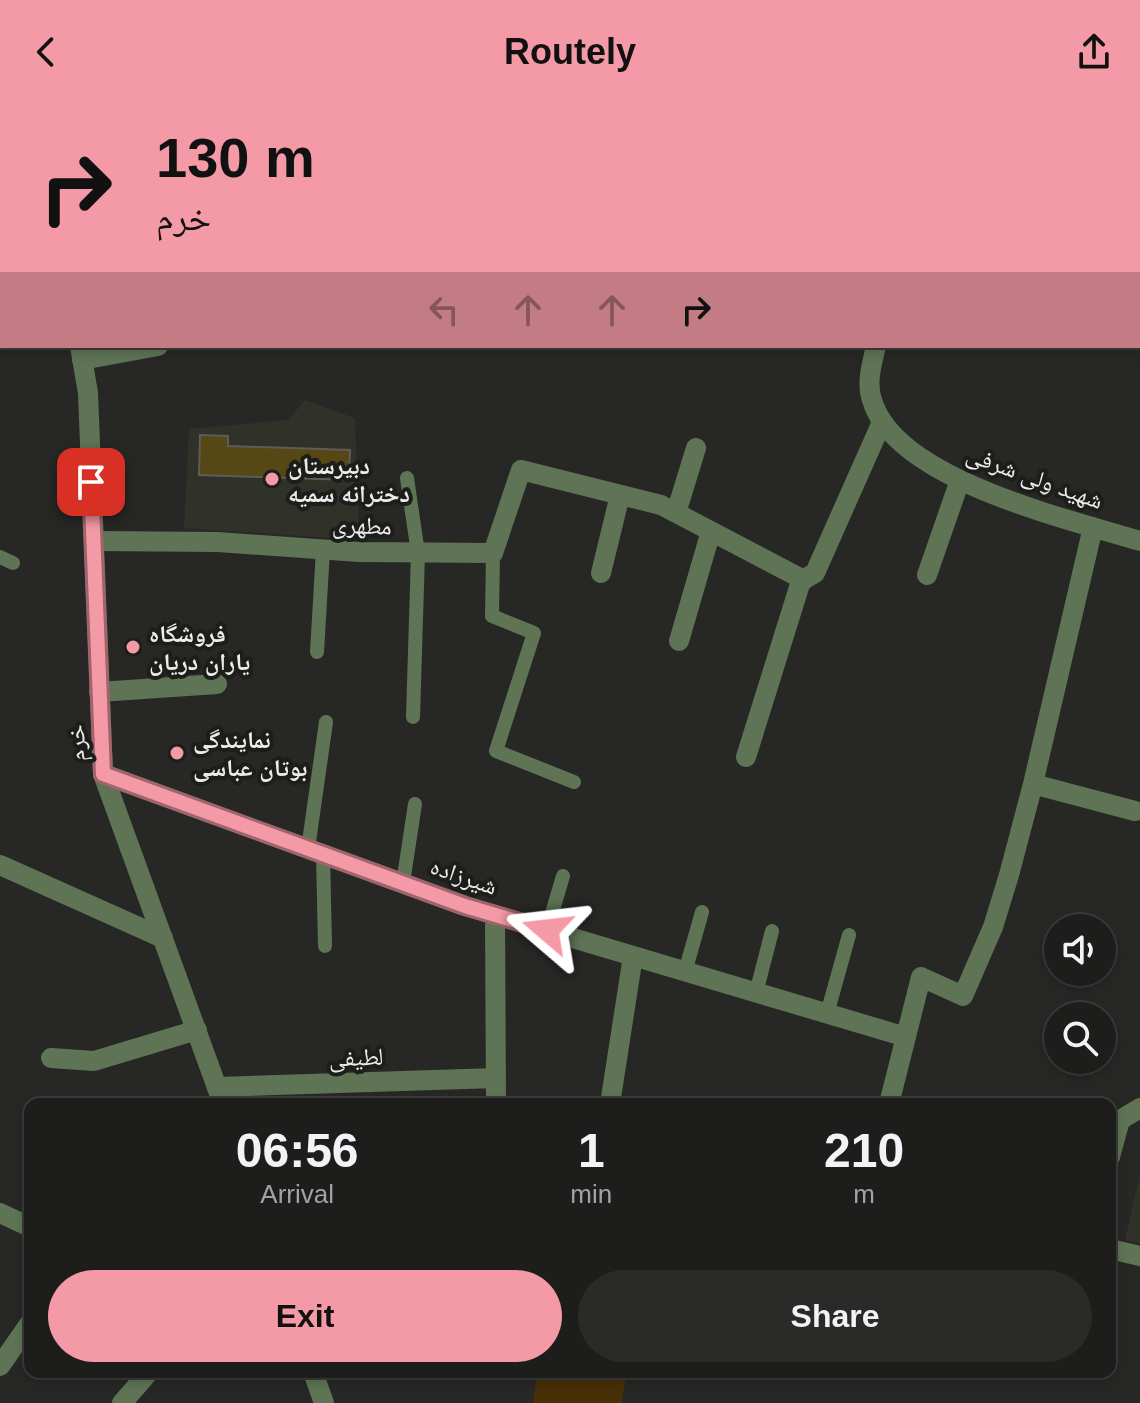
<!DOCTYPE html>
<meta charset="utf-8">
<style>
body{margin:0;font-family:Arial,"Noto Naskh Arabic",sans-serif;background:#2a2b29;color:#f1f3f6;height:100vh;display:flex;flex-direction:column;font-size:30px;white-space:nowrap}
*{box-sizing:border-box;margin:0}
p{font-size:26px;color:#a0a2a3}
.icon{flex:none;width:44px;height:44px;fill:none;stroke:currentColor;stroke-width:2;stroke-linecap:round;stroke-linejoin:round}
.map{position:relative;flex:1;overflow:hidden}
.drawer{position:absolute;left:24px;top:994px;width:1092px;height:280px;display:flex;flex-direction:column;background:#1d1e1c;border-radius:16px;box-shadow:0 4px 12px #0003,0 0 0 2px #3b3c3b}
.drawer>*{flex:none}
.hud{position:absolute;left:0px;top:0px;width:1140px;height:244px;box-shadow:0 4px 12px #0003,0 0 0 2px #3b3c3b;background:#f49aa6;color:#111;overflow:hidden}
.fabs{position:absolute;left:1044px;top:810px;display:grid;gap:16px}
.fabs a{display:grid;place-items:center;width:72px;height:72px;border-radius:50%;background:#1d1e1c;box-shadow:0 4px 12px #0003,0 0 0 2px #3b3c3b;font-size:40px}
.pin{position:absolute;display:grid;place-items:center;width:68px;height:68px;color:#fff;margin:-34px;border-radius:16px;box-shadow:0 4px 12px #0006}
.me{position:absolute;width:88px;margin:-44px;rotate:287deg;stroke-linejoin:round;filter:drop-shadow(0 0 6px #0008)}
.turn{display:flex;align-items:center;gap:28px;height:168px;padding:0 24px;font-size:36px}
.turn .icon{width:104px;height:104px;stroke-width:2.5}
.turn b{display:block;font-size:56px;line-height:68px}
.lanes{display:flex;align-items:center;height:76px;padding:0 24px;background:#0003;justify-content:center;gap:40px;direction:ltr}
.lanes .off{opacity:.35}
.eta{display:flex;justify-content:space-evenly;align-items:center;height:136px;text-align:center}
.eta b{font-size:48px;font-weight:700;line-height:56px}
.primary-button{display:flex;gap:16px;margin-top:auto;padding:16px 24px}
.primary-button a{flex:1;height:92px;border-radius:48px;background:#f49aa6;color:#111;font-size:32px;font-weight:700;line-height:92px;text-align:center}
.primary-button a+a{background:#2a2b29;color:#f1f3f6}
header{display:flex;justify-content:space-between;align-items:center;height:104px;padding:0 24px;background:#f49aa6;color:#111;font-size:36px;font-weight:700}
.map>svg:first-child{display:block}
.built{fill:#303129}
.green{fill:#472f08}
.building{fill:#554814;stroke:#5d5c59;stroke-width:2}
.lines{fill:none;stroke-linecap:round;stroke-linejoin:round}
.service{stroke:#5e7455;stroke-width:14}
.minor{stroke:#5e7455;stroke-width:20}
.tertiary{stroke:#5e7455;stroke-width:20}
.secondary{stroke:#7c9f6e;stroke-width:20}
.route-casing{stroke:#9f646c;stroke-width:20}
.route{stroke:#f49aa6;stroke-width:14}
.poi-dot{fill:#f49aa6;stroke:#1d1e1c;stroke-width:3}
.labels{text-anchor:middle;dominant-baseline:central;stroke-width:8;stroke-linejoin:round;paint-order:stroke}
.poi-label{font-size:24px;font-weight:bold;fill:#ececea;stroke:#1d1e1c;text-anchor:start}
.street-label{font-size:24px;fill:#ececea;stroke:#1d1e1c}
</style>
<header><svg class="icon" aria-label="back" viewBox="0 0 24 24"><path d="M15 5l-7 7 7 7"/></svg>Routely<svg class="icon" aria-label="share" viewBox="0 0 24 24"><path d="M12 15V3M7 8l5-5 5 5M5 13v7h14v-7"/></svg></header>
<div class="map">
<svg width="1140" height="1299" viewBox="0 0 1140 1299">
<rect width="100%" height="100%" fill="#272825"/>
<path class="built" d="M305 296 355 314 359 436 184 424 189 325 288 316Z
M1140 1070V1139L1125 1136Z"/>
<path class="green" d="M537 1268H620L626 1273 621 1299H533Z"/>
<path class="building" d="M472 0H545L471 2Z
M200 331 228 332V342L350 346 349 376 199 371Z"/>
<g class="lines">
<path class="service" d="M407 374 418 449 413 613
M493 449 492 512 534 529 496 647 574 678
M0 453 13 459
M317 548 323 446
M308 745 326 618
M323 750 325 842
M403 779 415 700
M547 826 563 772
M685 868 702 808
M756 889 772 827
M827 910 849 831"/>
<path class="minor" d="M297 0 303 2
M563 2V0
M876 242C872 260 866 278 872 296 895 376 1069 415 1140 437
M82 256 158 242
M676 409 696 344
M94 437 218 438 359 448 493 449 521 366 661 401 804 476
M601 469 620 391
M927 471 960 376
M679 537 711 427
M99 588 217 580
M746 653 801 477 815 469 882 318
M103 670 465 802 906 933
M1033 680 1135 707
M0 761 163 834
M495 811 496 1000
M51 954 94 957 197 926
M217 983 496 974
M610 1000 633 852
M889 1000 921 873 963 892 993 823 1009 771 1033 680 1093 423
M1110 1053 1120 1016 1140 1004
M0 1109 30 1123
M1110 1145 1140 1152
M0 1262 30 1219
M122 1299 149 1268"/>
<path class="tertiary" d="M0 183 2 185
M80 242 88 289 103 670 223 1000
M313 1268 324 1299"/>
<path class="secondary" d="M852 0 856 2
M939 0 943 2
M23 2 24 0
M60 2 61 0
M0 48 2 44
M1138 105 1140 106
M0 124 2 120
M1138 146 1140 147"/>
</g>
<g class="lines">
<defs>
<path id="route" d="M91 378 103 670 465 802 547 826"/>
</defs>
<use href="#route" class="route-casing"/>
<use href="#route" class="route"/>
</g>
<g class="poi-dot">
<circle cx="272" cy="375" r="8"/>
<circle cx="133" cy="543" r="8"/>
<circle cx="177" cy="649" r="8"/>
</g>
<g class="labels">
<g class="poi-label">
<text x="288" y="361">دبیرستان<tspan x="288" dy="28">دخترانه سمیه</tspan></text>
<text x="149" y="529">فروشگاه<tspan x="149" dy="28">یاران دریان</tspan></text>
<text x="193" y="635">نمایندگی<tspan x="193" dy="28">بوتان عباسی</tspan></text>
</g>
<g class="street-label">
<text transform="translate(1035 373) rotate(20)">شهید ولی شرفی</text>
<text transform="translate(362 421) rotate(2)">مطهری</text>
<text transform="translate(76 639) rotate(-92)">خرم</text>
<text transform="translate(464 772) rotate(19)">شیرزاده</text>
<text transform="translate(356 953) rotate(-2)">لطیفی</text>
</g>
</g>
</svg>
<div class="fabs">
<a><svg class="icon" aria-label="sound" viewBox="0 0 24 24"><path d="M4 9h4l5-4v14l-5-4H4zM17 9q2 3 0 6"/></svg></a>
<a><svg class="icon" aria-label="search" viewBox="0 0 24 24"><circle cx="10" cy="10" r="6"/><path d="M15 15l6 6"/></svg></a>
</div>
<div class="pin" style="left:91px;top:378px;background:#d93025"><svg class="icon" aria-label="arrive" viewBox="0 0 24 24"><path d="M6 21V4h12l-3 4 3 4H6"/></svg></div>
<svg class="me" style="left:547px;top:826px" viewBox="-20 -20 40 40"><path d="M0-17L14 15 0 8-14 15z" fill="#f49aa6" stroke="#fff" stroke-width="4"/></svg>
<div class="hud">
<div class="turn"><svg class="icon" aria-label="right" viewBox="0 0 24 24"><path d="M7 20v-9h11M14 6l5 5-5 5"/></svg><div><b>130 m</b>خرم</div></div>
<div class="lanes"><svg class="icon off" aria-label="left" viewBox="0 0 24 24"><path d="M17 20v-9H6M10 6l-5 5 5 5"/></svg><svg class="icon off" aria-label="ahead" viewBox="0 0 24 24"><path d="M12 20V5M6 11l6-6 6 6"/></svg><svg class="icon off" aria-label="ahead" viewBox="0 0 24 24"><path d="M12 20V5M6 11l6-6 6 6"/></svg><svg class="icon" aria-label="right" viewBox="0 0 24 24"><path d="M7 20v-9h11M14 6l5 5-5 5"/></svg></div>
</div>
<section class="drawer">
<div class="eta">
<div><b>06:56</b><p>Arrival</p></div>
<div><b>1</b><p>min</p></div>
<div><b>210</b><p>m</p></div>
</div>
<div class="primary-button"><a>Exit</a><a>Share</a></div>
</section>
</div>
